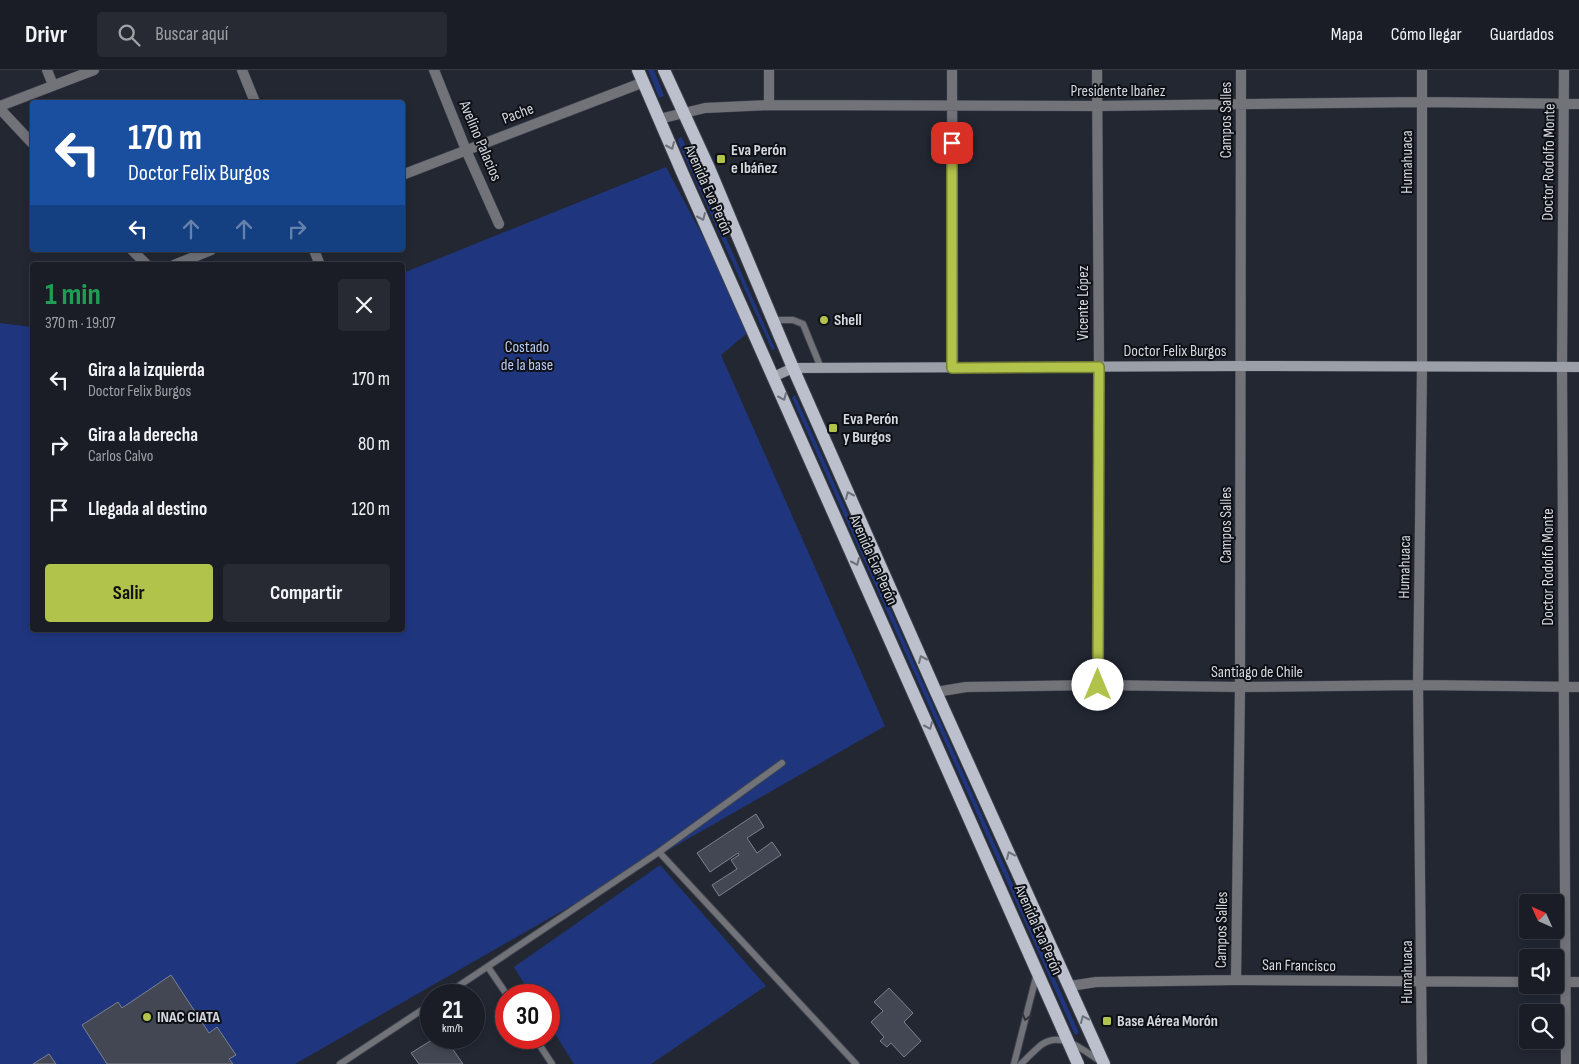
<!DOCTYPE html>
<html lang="es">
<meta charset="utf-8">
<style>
body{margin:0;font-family:"Sofia Sans Condensed",sans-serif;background:#272a32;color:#f1f3f6;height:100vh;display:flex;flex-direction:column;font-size:19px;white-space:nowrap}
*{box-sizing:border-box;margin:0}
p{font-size:16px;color:#9fa2a7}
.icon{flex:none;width:28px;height:28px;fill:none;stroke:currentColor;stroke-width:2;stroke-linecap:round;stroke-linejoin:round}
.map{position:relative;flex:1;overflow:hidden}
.drawer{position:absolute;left:30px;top:192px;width:375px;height:370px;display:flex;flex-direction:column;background:#1a1d26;border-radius:5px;box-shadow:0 2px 8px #0003,0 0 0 1px #383b43}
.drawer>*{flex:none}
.top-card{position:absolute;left:30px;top:30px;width:375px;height:152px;border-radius:5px;box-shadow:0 2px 8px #0003,0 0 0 1px #383b43;background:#1a4fa0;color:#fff;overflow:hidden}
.needle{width:32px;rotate:315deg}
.buttons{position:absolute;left:1519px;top:824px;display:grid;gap:10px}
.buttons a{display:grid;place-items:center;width:45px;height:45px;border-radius:5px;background:#1a1d26;box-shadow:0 2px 8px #0003,0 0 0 1px #383b43;font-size:25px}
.speed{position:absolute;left:420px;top:914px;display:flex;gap:10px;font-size:25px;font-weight:700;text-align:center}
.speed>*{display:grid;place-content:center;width:65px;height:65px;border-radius:50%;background:#1a1d26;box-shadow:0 2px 8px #0003,0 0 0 1px #383b43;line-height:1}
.speed small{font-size:12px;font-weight:400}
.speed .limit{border:8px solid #d22;background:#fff;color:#111}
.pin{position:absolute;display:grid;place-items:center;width:42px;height:42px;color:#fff;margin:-21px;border-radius:10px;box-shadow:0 2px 8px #0006}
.me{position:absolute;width:55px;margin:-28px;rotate:0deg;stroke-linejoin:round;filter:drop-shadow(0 0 4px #0008)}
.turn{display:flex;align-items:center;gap:18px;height:105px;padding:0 15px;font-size:22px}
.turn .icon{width:65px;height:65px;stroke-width:2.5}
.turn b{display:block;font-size:35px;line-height:42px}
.lanes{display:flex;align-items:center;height:48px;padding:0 15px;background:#0003;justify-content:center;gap:25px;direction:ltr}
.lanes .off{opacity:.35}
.round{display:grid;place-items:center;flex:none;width:52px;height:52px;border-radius:5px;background:#272a32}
.headline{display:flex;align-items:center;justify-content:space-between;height:85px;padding:0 15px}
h1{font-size:30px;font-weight:700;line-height:38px;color:#1e9e55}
.primary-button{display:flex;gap:10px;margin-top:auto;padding:10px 15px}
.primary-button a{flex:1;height:58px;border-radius:5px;background:#b2c34b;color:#111;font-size:20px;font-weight:700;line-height:58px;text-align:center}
.primary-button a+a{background:#272a32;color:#f1f3f6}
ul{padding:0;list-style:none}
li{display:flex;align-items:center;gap:15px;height:65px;padding:0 15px}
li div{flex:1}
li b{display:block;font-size:19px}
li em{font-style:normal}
header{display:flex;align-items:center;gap:30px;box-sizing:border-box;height:70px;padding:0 25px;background:#1a1d26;border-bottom:1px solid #383b43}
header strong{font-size:24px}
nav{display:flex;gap:28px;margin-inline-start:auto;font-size:18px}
.search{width:350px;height:45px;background:#272a32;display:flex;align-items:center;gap:12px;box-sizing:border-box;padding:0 18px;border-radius:5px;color:#9fa2a7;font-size:19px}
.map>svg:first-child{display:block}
.green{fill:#1f367f}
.building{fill:#424753;stroke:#7c828f}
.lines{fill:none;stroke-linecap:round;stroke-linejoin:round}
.lane-casing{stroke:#3e434e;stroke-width:8}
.street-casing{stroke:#3e434e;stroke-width:11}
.secondary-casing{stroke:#3e434e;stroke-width:11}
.primary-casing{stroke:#3e434e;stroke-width:14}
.lane{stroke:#717379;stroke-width:6}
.street{stroke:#717379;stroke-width:10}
.secondary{stroke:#9a9fa8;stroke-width:10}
.primary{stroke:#bbc0cc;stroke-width:12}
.oneway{stroke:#6d717a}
.oneway2{stroke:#313338}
.route-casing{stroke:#747f31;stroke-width:12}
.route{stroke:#b2c34b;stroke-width:9}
.poi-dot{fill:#b2c34b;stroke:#0e1015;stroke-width:2}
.labels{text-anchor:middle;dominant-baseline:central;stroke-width:4;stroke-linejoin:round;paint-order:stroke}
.street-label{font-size:16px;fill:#d4d8df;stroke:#0e1015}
.poi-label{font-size:16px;font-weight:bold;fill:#d4d8df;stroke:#0e1015;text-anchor:start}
.park-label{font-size:16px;fill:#b9ccf7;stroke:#0e1015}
</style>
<header>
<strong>Drivr</strong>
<div class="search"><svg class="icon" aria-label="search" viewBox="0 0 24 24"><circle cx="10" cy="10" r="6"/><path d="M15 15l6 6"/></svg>Buscar aquí</div>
<nav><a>Mapa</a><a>Cómo llegar</a><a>Guardados</a></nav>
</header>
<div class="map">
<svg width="1579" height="994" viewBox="0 0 1579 994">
<rect width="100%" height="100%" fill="#222732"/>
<path class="green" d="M648 0H654L664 26 659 28Z
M681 67 683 70 775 279 772 280 678 72V69Z
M666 97 752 259 721 285 885 656 295 994H0V253L32 257V560H402L403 203Z
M795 325 1079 963 1075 965 792 328Z
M660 795 766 916 651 994H574L549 954V925H531L514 897Z"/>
<path class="building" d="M756 744 764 757 747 768 757 783 772 772 781 785 719 826 712 815 737 799 731 790 739 785 738 783 710 802 697 783Z
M171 905 209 963 217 957 236 985 229 989 233 994H107L82 955 118 932 122 938Z
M889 918 913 943 904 952 921 971 904 987 891 973 887 977 880 971 884 967 871 952 883 941 874 932Z
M435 968H445L463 994H419L411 983Z
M49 984 56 994H33Z"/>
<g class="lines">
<defs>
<path id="lane" d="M773 250H793L803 254 821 298
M659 782 856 994
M488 897 507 925
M445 925 659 782 782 693
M535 968 552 994
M340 994 431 934
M1014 994 1037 903
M1021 994C1027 988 1034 981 1041 975 1061 960 1083 980 1100 991"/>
<path id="street" d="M47 0 53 15
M242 0 255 32
M434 0 466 80 499 154
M952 0 953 298
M1097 0 1099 297 1097 615
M1422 0V297L1418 615 1422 994
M1564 0 1562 297 1566 994
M769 35V0
M0 36 94 0
M0 39 32 73
M659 49 705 38 769 35 1097 36 1422 32 1579 34
M402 105 644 12
M132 180 147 195
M314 180 320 195
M174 195 211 180
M936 622 966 617 1097 615 1240 617 1418 615 1579 617
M1236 910 1240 617 1241 0
M1555 912H1579
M1070 916 1096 912 1236 910 1528 912"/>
<path id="secondary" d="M773 307 793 298 1241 296 1579 297"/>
<path id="primary" d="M638 0 682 102 1078 994
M664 0 709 98 793 298 936 622 1104 994"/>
</defs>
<use href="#lane" class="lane-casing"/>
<use href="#street" class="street-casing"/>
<use href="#secondary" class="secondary-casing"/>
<use href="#primary" class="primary-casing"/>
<use href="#lane" class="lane"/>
<use href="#street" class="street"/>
<use href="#secondary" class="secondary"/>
<use href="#primary" class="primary"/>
</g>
<defs><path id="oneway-chevron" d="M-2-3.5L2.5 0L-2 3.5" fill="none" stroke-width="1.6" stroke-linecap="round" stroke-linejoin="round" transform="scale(1.25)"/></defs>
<g class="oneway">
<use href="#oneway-chevron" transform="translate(671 76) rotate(66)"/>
<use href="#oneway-chevron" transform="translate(702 147) rotate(66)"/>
<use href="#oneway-chevron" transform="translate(783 327) rotate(66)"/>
<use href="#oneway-chevron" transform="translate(849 425) rotate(-114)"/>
<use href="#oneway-chevron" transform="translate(856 492) rotate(66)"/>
<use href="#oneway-chevron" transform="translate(922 589) rotate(-114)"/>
<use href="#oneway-chevron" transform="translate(929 656) rotate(66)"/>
<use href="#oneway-chevron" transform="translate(1010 785) rotate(-114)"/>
<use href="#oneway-chevron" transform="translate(1084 949) rotate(-114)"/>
</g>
<use class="oneway2" href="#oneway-chevron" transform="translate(1026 947) rotate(104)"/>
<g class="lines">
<defs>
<path id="route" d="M952 73V298L1099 297 1098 615"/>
</defs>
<use href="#route" class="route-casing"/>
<use href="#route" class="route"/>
</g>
<g class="poi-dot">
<rect x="716" y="84" width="10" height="10" rx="2.5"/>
<circle cx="824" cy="250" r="5"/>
<rect x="828" y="353" width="10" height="10" rx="2.5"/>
<circle cx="147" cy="947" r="5"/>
<rect x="1102" y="946" width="10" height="10" rx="2.5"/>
</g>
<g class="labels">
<g class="street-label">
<text x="1118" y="21">Presidente Ibañez</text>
<text transform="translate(518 44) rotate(-21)">Pache</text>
<text transform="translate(1226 50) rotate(-90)">Campos Salles</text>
<text transform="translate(480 71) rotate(67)">Avelino Palacios</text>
<text transform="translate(1407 92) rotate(-90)">Humahuaca</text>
<text transform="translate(1549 92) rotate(-89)">Doctor Rodolfo Monte</text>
<text transform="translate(708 120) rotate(66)">Avenida Eva Perón</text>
<text transform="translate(1083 233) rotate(-90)">Vicente López</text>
<text x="1175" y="281">Doctor Felix Burgos</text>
<text transform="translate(1226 455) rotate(-90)">Campos Salles</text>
<text transform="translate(873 490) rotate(66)">Avenida Eva Perón</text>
<text transform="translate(1405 497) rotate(-89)">Humahuaca</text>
<text transform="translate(1548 497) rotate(-90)">Doctor Rodolfo Monte</text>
<text x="1257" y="602">Santiago de Chile</text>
<text transform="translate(1038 860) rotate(66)">Avenida Eva Perón</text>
<text transform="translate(1222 860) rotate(-89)">Campos Salles</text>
<text transform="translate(1299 896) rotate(1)">San Francisco</text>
<text transform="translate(1407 902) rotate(-90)">Humahuaca</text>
</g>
<g class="poi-label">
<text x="731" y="80">Eva Perón<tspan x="731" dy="18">e Ibáñez</tspan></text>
<text x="834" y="250">Shell</text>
<text x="843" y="349">Eva Perón<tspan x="843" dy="18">y Burgos</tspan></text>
<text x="157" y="947">INAC CIATA</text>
<text x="1117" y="951">Base Aérea Morón</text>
</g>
<g class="park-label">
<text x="527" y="277">Costado<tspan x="527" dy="18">de la base</tspan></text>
</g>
</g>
</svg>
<div class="buttons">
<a><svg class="needle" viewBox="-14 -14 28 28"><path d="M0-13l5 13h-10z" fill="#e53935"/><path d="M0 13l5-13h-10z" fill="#9fa2a7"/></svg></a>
<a><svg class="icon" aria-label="sound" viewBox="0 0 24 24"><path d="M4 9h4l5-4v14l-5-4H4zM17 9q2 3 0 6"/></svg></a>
<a><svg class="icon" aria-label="search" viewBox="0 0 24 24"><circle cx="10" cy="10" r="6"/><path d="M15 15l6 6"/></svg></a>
</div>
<div class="speed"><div>21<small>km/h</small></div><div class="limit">30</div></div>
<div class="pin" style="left:952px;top:73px;background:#d93025"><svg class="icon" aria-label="arrive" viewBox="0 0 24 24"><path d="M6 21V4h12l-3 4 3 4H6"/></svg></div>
<svg class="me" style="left:1098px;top:615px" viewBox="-20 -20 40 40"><circle r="19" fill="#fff"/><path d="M0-13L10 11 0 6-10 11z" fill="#b2c34b"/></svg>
<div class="top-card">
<div class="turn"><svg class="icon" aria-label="left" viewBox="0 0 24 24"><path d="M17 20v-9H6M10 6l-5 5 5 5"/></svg><div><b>170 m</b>Doctor Felix Burgos</div></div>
<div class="lanes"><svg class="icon" aria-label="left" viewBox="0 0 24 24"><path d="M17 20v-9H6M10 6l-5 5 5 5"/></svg><svg class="icon off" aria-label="ahead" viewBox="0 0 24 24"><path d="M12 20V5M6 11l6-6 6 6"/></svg><svg class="icon off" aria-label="ahead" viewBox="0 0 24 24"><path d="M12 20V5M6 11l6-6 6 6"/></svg><svg class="icon off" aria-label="right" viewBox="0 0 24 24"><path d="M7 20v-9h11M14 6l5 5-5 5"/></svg></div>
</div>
<section class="drawer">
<div class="headline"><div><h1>1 min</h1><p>370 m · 19:07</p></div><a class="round"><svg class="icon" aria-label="close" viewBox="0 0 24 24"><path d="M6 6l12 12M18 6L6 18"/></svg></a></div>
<ul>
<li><svg class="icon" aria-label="left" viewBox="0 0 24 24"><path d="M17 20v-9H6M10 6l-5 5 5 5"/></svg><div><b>Gira a la izquierda</b><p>Doctor Felix Burgos</p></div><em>170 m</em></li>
<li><svg class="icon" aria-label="right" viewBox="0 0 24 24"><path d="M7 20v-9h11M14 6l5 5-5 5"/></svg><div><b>Gira a la derecha</b><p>Carlos Calvo</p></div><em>80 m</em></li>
<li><svg class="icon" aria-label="arrive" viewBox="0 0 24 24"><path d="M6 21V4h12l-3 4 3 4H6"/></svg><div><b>Llegada al destino</b></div><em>120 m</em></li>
</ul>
<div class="primary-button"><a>Salir</a><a>Compartir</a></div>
</section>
</div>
